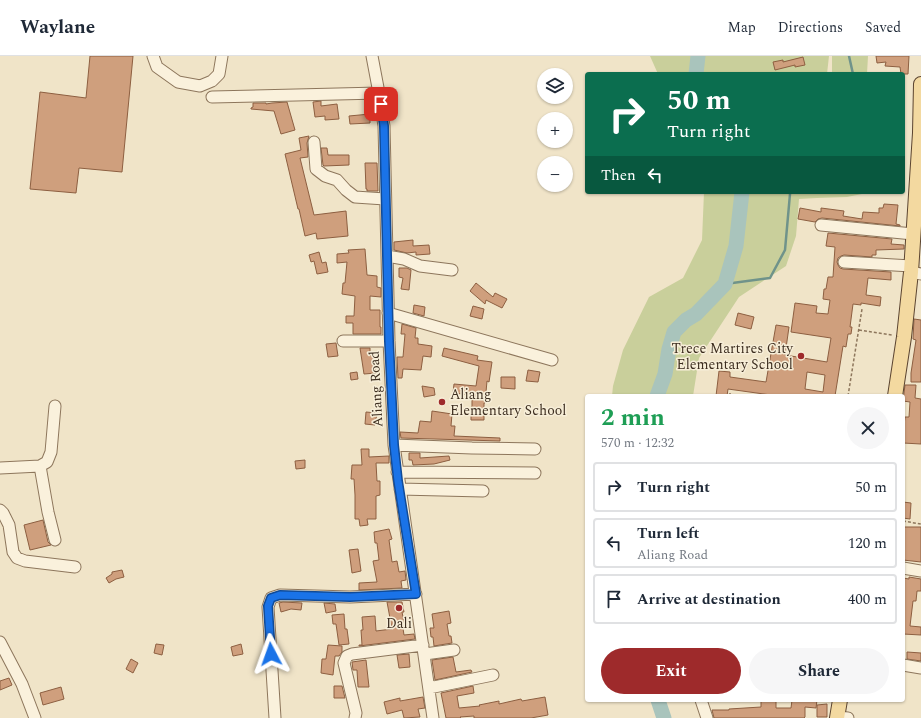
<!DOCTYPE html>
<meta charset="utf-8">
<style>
body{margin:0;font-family:Spectral,serif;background:#f6f6f7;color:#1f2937;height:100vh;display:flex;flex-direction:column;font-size:15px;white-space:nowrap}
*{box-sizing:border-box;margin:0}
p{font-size:13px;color:#747a83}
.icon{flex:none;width:22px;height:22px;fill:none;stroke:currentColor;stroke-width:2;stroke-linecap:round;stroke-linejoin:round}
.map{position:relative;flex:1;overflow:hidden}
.sheet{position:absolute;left:585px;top:338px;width:320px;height:308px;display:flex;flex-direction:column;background:#fff;border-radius:4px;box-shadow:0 1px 3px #0004}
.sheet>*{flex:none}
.guide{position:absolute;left:585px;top:16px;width:320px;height:122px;border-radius:4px;box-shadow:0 1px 3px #0004;background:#0b6e4f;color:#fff;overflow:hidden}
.tools{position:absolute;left:537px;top:12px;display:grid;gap:8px}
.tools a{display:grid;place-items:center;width:36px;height:36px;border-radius:50%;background:#fff;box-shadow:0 1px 3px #0004;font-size:20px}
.pin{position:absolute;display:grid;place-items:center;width:34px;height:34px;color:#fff;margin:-17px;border-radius:8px;box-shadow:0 2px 6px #0006}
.me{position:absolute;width:44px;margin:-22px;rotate:356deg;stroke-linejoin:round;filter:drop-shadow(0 0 3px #0008)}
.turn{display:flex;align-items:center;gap:14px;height:84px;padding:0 16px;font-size:18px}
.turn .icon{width:52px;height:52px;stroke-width:2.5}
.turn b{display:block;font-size:28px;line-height:34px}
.then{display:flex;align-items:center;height:38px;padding:0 16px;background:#0003;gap:8px;font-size:15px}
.round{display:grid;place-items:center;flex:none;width:42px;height:42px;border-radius:21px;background:#f6f6f7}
.headline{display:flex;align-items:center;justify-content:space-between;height:68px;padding:0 16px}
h1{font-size:24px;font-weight:700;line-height:30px;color:#1e9e55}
.cta{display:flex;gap:8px;margin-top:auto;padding:8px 16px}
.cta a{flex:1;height:46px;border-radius:24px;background:#9e2a2b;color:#fff;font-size:16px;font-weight:700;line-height:46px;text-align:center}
.cta a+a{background:#f6f6f7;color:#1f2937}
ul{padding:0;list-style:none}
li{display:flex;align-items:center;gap:12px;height:50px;margin:0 8px 6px;padding:0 8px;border:2px solid #e0e1e3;border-radius:4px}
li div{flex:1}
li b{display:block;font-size:15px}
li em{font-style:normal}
header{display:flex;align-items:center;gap:24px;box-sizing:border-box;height:56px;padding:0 20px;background:#fff;border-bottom:1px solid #e0e1e3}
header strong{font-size:19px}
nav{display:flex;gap:22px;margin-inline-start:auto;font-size:14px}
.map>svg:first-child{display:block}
.green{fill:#c9cf9b}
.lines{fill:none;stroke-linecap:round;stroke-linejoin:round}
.stream{stroke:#6f938a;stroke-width:2.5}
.river{stroke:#a9c4bc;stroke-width:15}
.building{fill:#cf9f7d;stroke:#8d5f41;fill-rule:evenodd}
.minor-casing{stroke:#8d765c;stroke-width:13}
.major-casing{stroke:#5b4430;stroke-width:16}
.path{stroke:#8d765c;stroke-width:1.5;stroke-dasharray:3 2;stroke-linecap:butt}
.minor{stroke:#faf1dc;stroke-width:11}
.major{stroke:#f3d9a0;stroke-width:14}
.route-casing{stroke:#114b97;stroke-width:10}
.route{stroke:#1a73e8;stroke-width:7}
.poi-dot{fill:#9e2a2b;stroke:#f7eed8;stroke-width:1.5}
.labels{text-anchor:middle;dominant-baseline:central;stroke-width:3;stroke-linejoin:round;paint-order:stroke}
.poi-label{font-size:14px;fill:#3d2e20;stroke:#f7eed8;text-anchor:end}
.street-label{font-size:14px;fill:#3d2e20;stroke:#f7eed8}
</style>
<header>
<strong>Waylane</strong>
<nav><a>Map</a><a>Directions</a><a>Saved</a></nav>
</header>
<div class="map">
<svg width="921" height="662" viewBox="0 0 921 662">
<rect width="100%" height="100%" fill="#f0e4c8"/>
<path class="green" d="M650 0H829L827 18H658Z
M832 0H868L867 18H832Z
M704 136H872L847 141 817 142 799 143 796 180 786 210 739 241 699 302 693 340H612L613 330 623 294 649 241 683 222 702 184Z"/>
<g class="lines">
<path class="stream" d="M849 0 853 18
M725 228 770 222 785 194 790 138 791 136"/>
<path class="river" d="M696 18 698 0
M657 340 665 318 669 293 674 276 686 264 696 258 725 228 736 190 742 136
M658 644 664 662"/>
</g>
<path class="building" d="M90 0H133L122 116 79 112 76 137 30 133 40 36 86 42Z
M876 0H909L908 18H901L900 11 885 10 886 6 877 7Z
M803 1 805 9 795 11V9L775 14 773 6 783 4V6Z
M321 45V50L337 48 339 63 325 64V60L315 61 313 46Z
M287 46 295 74 281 78 274 55 251 53V52L253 51V47H266V48L272 47Z
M370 58V67L350 68 349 60Z
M309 80 307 87 308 101 300 102 314 159 346 155 348 180 317 183 316 177 305 180 299 153H298L285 98 301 94 299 82Z
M321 92H327L328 99H349V109L324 110 323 109Z
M365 107H377L378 135H367V133H366Z
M884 148 898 149 896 168 900 169V170L822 162 818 163 815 166 798 163 800 152 821 156V152L844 155 843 160 862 163 863 156 879 157V152H883Z
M828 177 892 183 891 188 904 189V193L876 194V199H872V201L844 199 841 200 838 202 837 206 838 209 840 212 843 213 891 216V224L868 222 866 239 881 241 880 250 861 247V249L853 248 850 271H852L851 278H848L846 291 843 290 835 340H778L728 333 727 340H716L719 315 730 316V321L766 326 776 269 789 271 785 299 827 306 831 282 791 276 795 247 817 250 816 257 828 258 830 244 823 243 824 233H826L828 221H833L835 191 826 190ZM807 316 825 319 823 336 805 333Z
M413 184V190L429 189 430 198 416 199V196L407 197 394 194V186Z
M365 193 367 219 377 220V231L381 232V241L370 240V254H380V271H381V278H353V267H346V260H354L355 240 342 238 343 227H345L347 206 337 207V198L349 197 348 194Z
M319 196 322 207 326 206 328 216 317 218 314 205 311 206 309 199Z
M399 212H407L411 214 409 234 401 233 403 222 399 221Z
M476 227 493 241 495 237 507 243 502 252 486 244 485 248 470 235Z
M414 249 425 251 424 260 413 257Z
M473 250 484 253 482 263 470 260Z
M738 257 754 261 751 273 735 269Z
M914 263 921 264V326H911V317L916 284 913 283Z
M402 268 416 272 415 282H418V288L432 290 431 301 423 300 421 314 403 313 402 322H398L397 301H403L405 278H401Z
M336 287 338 300 328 301 326 288Z
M360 292H370V299H373L376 317 364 318Z
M444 292 478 300 477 304 492 306 489 326 487 325 485 347H484V364H471V352H472V339L453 337 454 328 476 330 479 310 442 300Z
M528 314 540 316 538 326 526 325Z
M357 316 358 323 351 324 350 317Z
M501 321H515V333L501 332Z
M905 329H916L915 342 921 343V388L903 387V369H904L905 361H909L910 346 903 345Z
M422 330 434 332 435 339 424 341Z
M432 355 452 358 451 370H455L454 380 500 382V385L401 382 400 376 418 377 420 365 431 366Z
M366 356 377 357 375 369 365 368Z
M361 393H369V401L389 400V407H376L377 425H380V439L376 440V463H367L368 469 360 470 359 463H355V439L354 423H351L352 409H362Z
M409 397H420V402L449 400 450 404 434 408 413 409 412 404H409Z
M305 404V412L296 413 295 405Z
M903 446 911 447 910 463 903 462Z
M43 464 48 486 51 489 30 494 24 469Z
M904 471H921V506L903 504V488H904Z
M389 473 392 483 389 484 392 506 397 505 399 516 405 515 406 524 401 525 402 532 359 534V527L377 526 373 505 379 504 377 487H375L374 476Z
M358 493 361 515 352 517 349 494Z
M122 514 124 521 116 523 109 527 106 522 112 518V516Z
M909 521 921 523V535H917L916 545H913L910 570 921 571V579L903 578V522L909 523Z
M283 546 302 547 301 554 291 553 281 556 279 547Z
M387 546H402L404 556H402L404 566H402L404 579 414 578 415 583 359 590V589H362L361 574H363L362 561 375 560 376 575 392 573Z
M324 547 335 548 336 555 326 557Z
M449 555 451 567 447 568 449 580H451L452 587 434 590 433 581H431L430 572H434L432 558Z
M344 558 345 573H347L349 588 339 589 336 568H333L332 559Z
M156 588 164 589 162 599 154 597Z
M241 588 243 598 233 600 231 591Z
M328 589 342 590V596L339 600H335L333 619 321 617 322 603H326Z
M907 596 921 597V605L907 603Z
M409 598 410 611 399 612 397 599Z
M453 601 456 616 471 614 472 616 435 624 432 604Z
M131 603 138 607 133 617 126 613Z
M366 604 369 631H358L357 614H353L352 606Z
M9 622 12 629 0 634V625Z
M334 630H342L345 642H334Z
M473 630 474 637 457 640 459 652 480 650 479 649 499 645V648L521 643 522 645 545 641 548 659 531 662H474V660L460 661 461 662H446L441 637Z
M61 631 64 643 43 649 40 637Z
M423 641 425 652 418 653 420 661 404 662 402 654 387 658 384 646 400 642V645Z
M761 644H776V652H791L792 644H817L816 652 805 651V661L804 662H714L712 654H729V653L761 651Z
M827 648V661H817V649Z"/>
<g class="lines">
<defs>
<path id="minor" d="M153 0 157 11 178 26 200 30 212 25 219 18 222 0
M372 0 379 37 384 70 389 285 394 389 433 662
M212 41 379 37
M314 86 316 113 325 120 337 124 346 134 355 141 385 143
M821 169 913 178
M387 200 404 203 420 210 452 214
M844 206 911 210
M911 216 921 218
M388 257 552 304
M343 285H389
M394 389 472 392 535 393
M40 410 48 456 55 484
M0 412 40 410 47 406 51 396 55 350
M397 416 535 417
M400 433 483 435
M0 454 3 457 9 469 13 496 17 502 25 505 75 511
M903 512 921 515
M0 586 22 628 35 662
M425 598 454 594
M903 609 921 612
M429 632 493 619
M701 644 707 662
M837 661 848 662
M275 662 268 551 271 542 280 539 350 541 416 538
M355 662 356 657 344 607 347 600 352 598 423 589"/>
<path id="major" d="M895 340 904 281 911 216 920 77 921 28
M837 662 840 644"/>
</defs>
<use href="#minor" class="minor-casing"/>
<use href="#major" class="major-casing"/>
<path class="path" d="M859 274 892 279
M730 340V337
M848 340 862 253
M903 465 921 468"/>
<use href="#minor" class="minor"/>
<use href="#major" class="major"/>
</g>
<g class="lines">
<defs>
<path id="route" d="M271 598 268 550 271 542 280 539 350 541 416 538 398 425 394 389 389 285 384 70 381 48"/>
</defs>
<use href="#route" class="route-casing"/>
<use href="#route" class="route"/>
</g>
<g class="poi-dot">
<circle cx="801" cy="300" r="4"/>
<circle cx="442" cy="346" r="4"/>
<circle cx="399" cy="552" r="4"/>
</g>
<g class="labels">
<g class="poi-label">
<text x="793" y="292">Trece Martires City<tspan x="793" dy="16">Elementary School</tspan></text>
<text x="450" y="338" text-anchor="start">Aliang<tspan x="450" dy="16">Elementary School</tspan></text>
<text x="399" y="567" text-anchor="middle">Dali</text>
</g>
<g class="street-label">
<text transform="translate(376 333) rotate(-93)">Aliang Road</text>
</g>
</g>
</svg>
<div class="tools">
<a><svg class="icon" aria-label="layers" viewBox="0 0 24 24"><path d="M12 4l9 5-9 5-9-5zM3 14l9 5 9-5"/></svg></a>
<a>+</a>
<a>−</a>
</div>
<div class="pin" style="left:381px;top:48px;background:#d93025"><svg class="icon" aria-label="arrive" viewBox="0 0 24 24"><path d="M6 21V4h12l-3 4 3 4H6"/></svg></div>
<svg class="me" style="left:271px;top:598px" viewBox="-20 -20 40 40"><path d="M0-17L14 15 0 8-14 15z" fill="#1a73e8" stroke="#fff" stroke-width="4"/></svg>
<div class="guide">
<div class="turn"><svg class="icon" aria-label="right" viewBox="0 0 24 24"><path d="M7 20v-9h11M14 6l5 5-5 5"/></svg><div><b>50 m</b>Turn right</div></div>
<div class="then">Then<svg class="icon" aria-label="left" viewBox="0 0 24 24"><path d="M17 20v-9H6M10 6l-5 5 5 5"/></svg></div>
</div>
<section class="sheet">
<div class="headline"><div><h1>2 min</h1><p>570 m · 12:32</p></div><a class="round"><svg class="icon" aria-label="close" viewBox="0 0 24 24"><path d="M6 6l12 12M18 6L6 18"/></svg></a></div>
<ul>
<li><svg class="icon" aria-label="right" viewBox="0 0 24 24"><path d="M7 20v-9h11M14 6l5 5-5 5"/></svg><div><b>Turn right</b></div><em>50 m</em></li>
<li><svg class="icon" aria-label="left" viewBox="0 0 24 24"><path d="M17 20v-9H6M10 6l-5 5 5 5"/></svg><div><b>Turn left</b><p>Aliang Road</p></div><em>120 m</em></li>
<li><svg class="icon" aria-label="arrive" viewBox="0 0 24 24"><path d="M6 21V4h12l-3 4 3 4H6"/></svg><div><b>Arrive at destination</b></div><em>400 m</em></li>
</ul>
<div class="cta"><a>Exit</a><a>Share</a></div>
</section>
</div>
